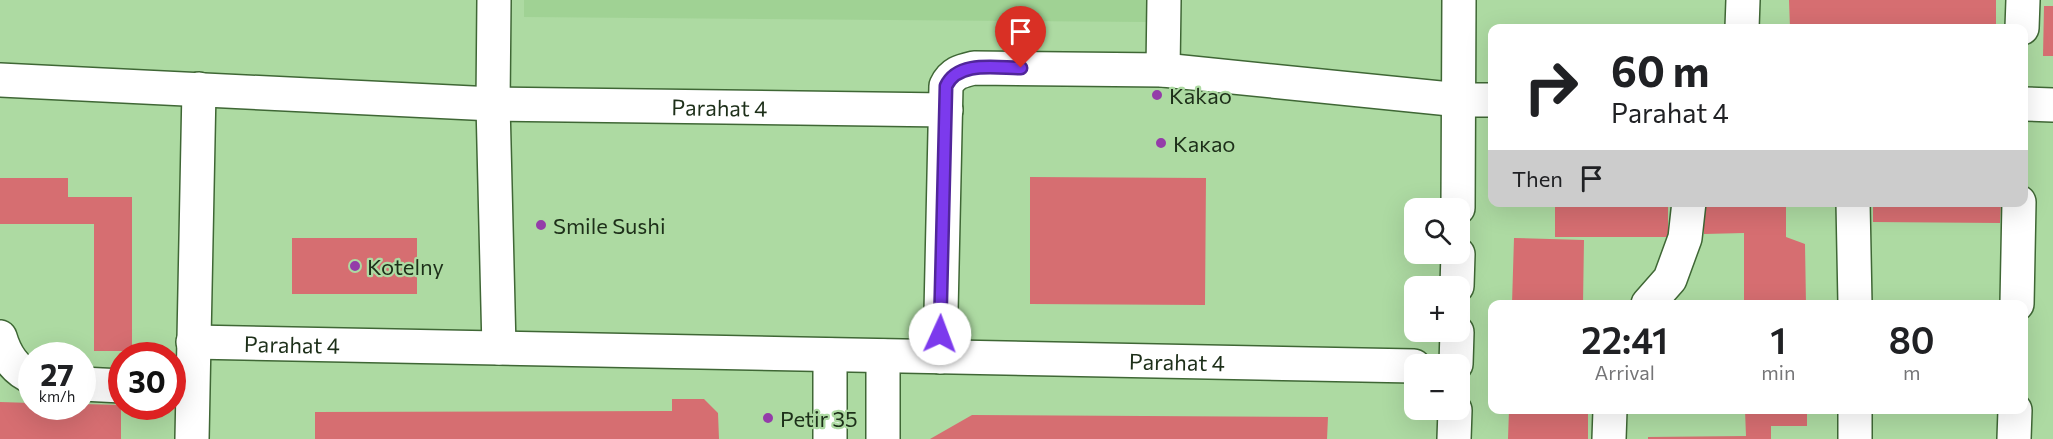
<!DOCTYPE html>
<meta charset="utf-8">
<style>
body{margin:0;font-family:Commissioner,sans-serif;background:#f2f2f2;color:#202124;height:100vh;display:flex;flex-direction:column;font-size:22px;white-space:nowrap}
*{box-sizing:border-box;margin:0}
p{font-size:20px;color:#757577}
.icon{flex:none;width:33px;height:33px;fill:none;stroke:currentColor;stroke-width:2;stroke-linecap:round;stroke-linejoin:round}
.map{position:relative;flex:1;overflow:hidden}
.details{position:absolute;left:1488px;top:300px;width:540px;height:114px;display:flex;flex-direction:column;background:#fff;border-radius:12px;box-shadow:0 6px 24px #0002}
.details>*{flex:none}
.hud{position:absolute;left:1488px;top:24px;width:540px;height:183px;border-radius:12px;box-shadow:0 6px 24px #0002;background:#fff;color:#202124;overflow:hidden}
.buttons{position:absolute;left:1404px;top:198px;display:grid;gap:12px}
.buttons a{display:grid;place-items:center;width:66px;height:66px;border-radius:12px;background:#fff;box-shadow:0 6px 24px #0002;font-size:30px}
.speed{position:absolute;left:18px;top:342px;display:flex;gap:12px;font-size:30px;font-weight:700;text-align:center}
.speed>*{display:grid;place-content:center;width:78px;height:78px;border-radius:50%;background:#fff;box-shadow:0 6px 24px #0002;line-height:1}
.speed small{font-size:15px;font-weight:400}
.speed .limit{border:9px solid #d22;background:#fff;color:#111}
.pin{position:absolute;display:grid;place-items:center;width:51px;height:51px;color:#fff;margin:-62px -26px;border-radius:50% 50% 50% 0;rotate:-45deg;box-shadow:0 0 6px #0007}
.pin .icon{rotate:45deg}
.me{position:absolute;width:66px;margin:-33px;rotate:2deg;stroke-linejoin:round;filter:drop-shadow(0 0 4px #0008)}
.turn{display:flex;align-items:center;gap:21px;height:126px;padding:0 24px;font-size:27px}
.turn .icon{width:78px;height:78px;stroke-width:2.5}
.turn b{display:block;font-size:42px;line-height:51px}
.then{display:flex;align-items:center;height:57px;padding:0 24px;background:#0003;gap:12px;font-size:22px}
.eta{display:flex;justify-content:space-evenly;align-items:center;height:102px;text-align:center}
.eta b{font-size:36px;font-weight:600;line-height:42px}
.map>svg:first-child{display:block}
.built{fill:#a0d294}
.building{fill:#d66e71}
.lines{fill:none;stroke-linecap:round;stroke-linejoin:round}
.minor-casing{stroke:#3f6735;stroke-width:36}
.minor{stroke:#fff;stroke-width:33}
.route-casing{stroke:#51269a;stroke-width:15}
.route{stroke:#7c3aed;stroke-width:10}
.poi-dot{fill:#943ca9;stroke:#addaa2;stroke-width:2}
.labels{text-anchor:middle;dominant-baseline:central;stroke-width:4.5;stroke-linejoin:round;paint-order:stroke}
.poi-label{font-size:22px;fill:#1d2f19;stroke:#addaa2;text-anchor:start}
.street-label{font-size:22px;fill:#1d2f19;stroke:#addaa2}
</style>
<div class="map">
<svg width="2053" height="439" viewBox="0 0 2053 439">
<rect width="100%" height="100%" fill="#addaa2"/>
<path class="built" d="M524 0H1149L1148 22 524 17Z"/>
<path class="building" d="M1789 0H1996V28H1790Z
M2044 6H2053V56H2043Z
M1030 177 1206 178 1205 305 1030 304Z
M0 178H68V197H132V351H94V224H0Z
M1555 202H1668V237H1555Z
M1704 202H1786V237L1805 244 1806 304H1744V233L1704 234Z
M1873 202H2001L2000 223 1873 222Z
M292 238H417V294H292Z
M1514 238 1584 240 1583 304H1512Z
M672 399H704L718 413 719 439H315V412L672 411Z
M0 402 32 403V406H82V404L121 405V439H0Z
M1509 410H1588V439H1508Z
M1745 410H1807V426H1771V439H1648V437L1746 436Z
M972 415 1328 417 1327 439H930Z"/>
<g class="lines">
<defs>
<g id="minor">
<path d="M494 0 493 104 499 348"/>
<path d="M1742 28 1743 0"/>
<path d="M2022 28 2023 0"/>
<path d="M1163 70 1164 0"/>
<path id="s1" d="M0 80 493 104 946 110"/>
<path d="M2024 104 2053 105"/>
<path d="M1853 202 1855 304"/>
<path d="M1458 208 1459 0"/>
<path d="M1457 286 1458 254"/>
<path d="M1648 304 1670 279 1685 238 1689 202"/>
<path d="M2017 304 2019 202"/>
<path d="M0 337C5 354 14 370 32 377"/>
<path id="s2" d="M193 342 1414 366"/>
<path d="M940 357 946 86C952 73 961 71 974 68L1163 70 1460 100H1492"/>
<path d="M1456 364 1457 332"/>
<path d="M82 384 122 386"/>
<path d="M1855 410V439"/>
<path d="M192 439 199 89"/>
<path d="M830 439V355"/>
<path d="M883 439V356"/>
<path d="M1454 439 1455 410"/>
<path d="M1609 439 1610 410"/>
<path d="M2014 439 2015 410"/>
</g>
</defs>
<use href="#minor" class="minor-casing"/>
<use href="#minor" class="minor"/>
</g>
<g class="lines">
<defs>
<path id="route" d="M940 334 946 86C958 60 997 68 1021 68"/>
</defs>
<use href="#route" class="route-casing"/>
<use href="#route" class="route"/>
</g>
<g class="poi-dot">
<circle cx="1157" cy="95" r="6"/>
<circle cx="1161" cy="143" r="6"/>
<circle cx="541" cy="225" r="6"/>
<circle cx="355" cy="266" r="6"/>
<circle cx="768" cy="418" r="6"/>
</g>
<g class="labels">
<g class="poi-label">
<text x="1169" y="95">Kakao</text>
<text x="1173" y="143">Какао</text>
<text x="553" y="225">Smile Sushi</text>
<text x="367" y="266">Kotelny</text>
<text x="780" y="418">Petir 35</text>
</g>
<g class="street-label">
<text stroke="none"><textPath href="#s1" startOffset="720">Parahat 4</textPath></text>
<text stroke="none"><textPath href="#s2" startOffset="99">Parahat 4</textPath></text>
<text stroke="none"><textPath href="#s2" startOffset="984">Parahat 4</textPath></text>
</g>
</g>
</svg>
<div class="buttons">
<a><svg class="icon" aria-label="search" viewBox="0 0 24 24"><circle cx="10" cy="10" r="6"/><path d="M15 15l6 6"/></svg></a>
<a>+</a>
<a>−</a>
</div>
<div class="speed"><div>27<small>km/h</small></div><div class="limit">30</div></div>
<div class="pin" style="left:1021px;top:68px;background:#d93025"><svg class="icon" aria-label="arrive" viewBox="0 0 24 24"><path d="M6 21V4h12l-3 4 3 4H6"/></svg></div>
<svg class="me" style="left:940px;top:334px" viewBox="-20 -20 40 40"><circle r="19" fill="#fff"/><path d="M0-13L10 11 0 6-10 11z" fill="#7c3aed"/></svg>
<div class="hud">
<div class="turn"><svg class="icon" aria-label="right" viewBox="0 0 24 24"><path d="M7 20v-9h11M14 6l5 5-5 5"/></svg><div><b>60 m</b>Parahat 4</div></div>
<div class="then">Then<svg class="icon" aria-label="arrive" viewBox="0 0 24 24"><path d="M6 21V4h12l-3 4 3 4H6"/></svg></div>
</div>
<section class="details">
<div class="eta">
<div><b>22:41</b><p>Arrival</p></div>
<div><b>1</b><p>min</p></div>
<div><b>80</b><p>m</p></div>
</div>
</section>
</div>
